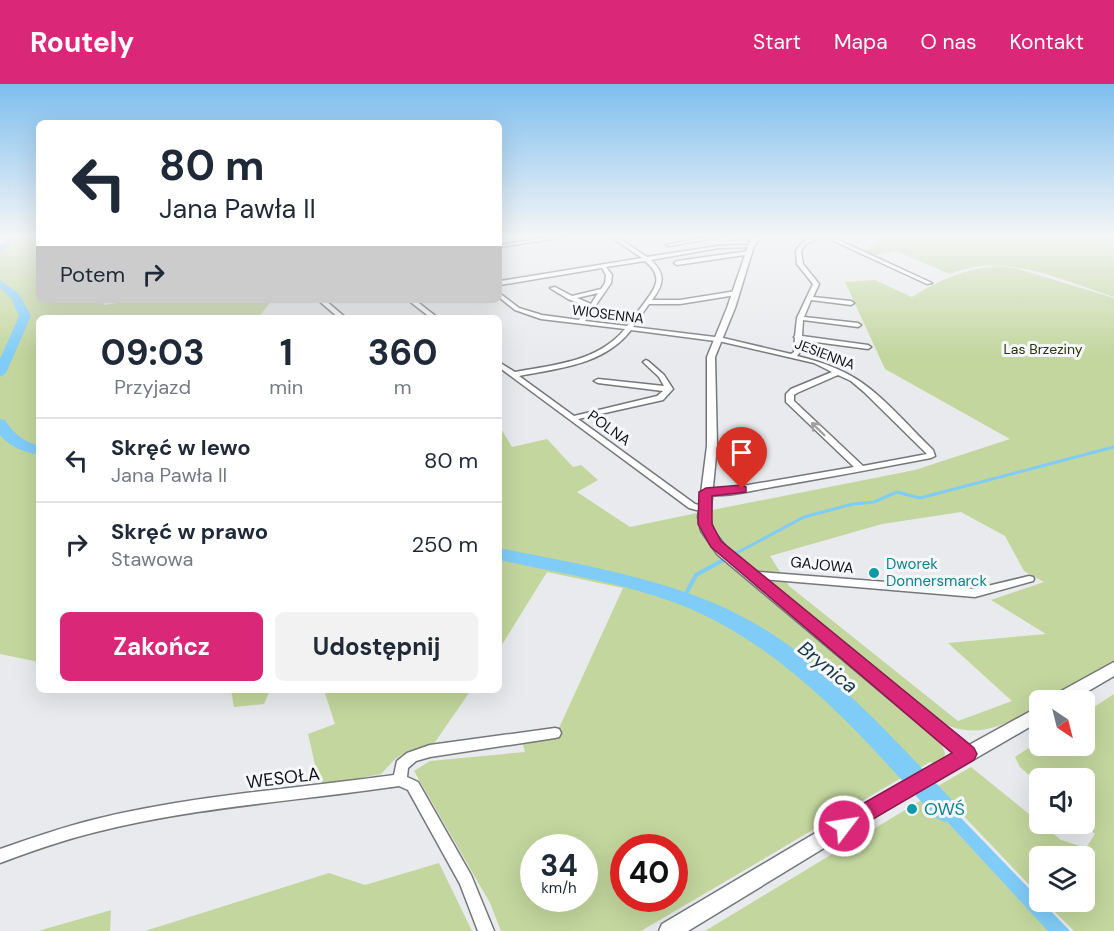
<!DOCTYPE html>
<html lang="pl">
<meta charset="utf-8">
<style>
body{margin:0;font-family:"DM Sans",sans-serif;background:#f2f2f3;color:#1f2937;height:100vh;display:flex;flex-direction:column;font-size:22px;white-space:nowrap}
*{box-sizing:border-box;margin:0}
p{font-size:20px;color:#747a83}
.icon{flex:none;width:33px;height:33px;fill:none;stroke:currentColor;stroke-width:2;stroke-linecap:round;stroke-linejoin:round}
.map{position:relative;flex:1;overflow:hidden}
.sheet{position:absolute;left:36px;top:231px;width:466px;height:378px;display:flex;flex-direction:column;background:#fff;border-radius:9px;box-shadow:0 6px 24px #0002}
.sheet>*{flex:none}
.hud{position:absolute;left:36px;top:36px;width:466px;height:183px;border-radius:9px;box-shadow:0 6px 24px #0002;background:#fff;color:#1f2937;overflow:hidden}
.needle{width:39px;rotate:145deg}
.tools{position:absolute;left:1029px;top:606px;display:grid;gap:12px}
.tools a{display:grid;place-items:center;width:66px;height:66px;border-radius:9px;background:#fff;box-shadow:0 6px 24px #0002;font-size:30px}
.speed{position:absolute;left:520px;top:750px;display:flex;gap:12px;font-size:30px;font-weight:700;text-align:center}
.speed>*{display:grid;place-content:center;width:78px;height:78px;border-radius:50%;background:#fff;box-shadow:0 6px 24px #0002;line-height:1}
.speed small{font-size:15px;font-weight:400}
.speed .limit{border:9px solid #d22;background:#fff;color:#111}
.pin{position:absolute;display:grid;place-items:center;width:51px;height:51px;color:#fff;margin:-62px -26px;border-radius:50% 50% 50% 0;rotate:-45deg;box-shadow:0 0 6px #0007}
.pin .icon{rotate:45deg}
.me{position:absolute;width:66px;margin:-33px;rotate:59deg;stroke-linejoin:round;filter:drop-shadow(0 0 4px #0008)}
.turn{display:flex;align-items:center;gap:21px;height:126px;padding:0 24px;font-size:27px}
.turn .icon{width:78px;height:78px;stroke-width:2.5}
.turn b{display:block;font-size:42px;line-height:51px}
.then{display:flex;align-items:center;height:57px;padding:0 24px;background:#0003;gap:12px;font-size:22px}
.eta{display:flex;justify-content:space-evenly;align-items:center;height:102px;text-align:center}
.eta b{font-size:36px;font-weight:700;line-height:42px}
.button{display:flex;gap:12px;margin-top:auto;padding:12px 24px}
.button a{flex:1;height:69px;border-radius:9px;background:#db2777;color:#fff;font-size:24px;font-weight:700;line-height:69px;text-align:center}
.button a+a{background:#f2f2f3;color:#1f2937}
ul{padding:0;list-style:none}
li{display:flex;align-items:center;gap:18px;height:84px;padding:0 24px;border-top:2px solid #e0e1e3}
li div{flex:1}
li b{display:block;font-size:22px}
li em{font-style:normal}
header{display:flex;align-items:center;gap:36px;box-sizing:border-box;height:84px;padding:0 30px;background:#db2777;color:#fff}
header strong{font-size:28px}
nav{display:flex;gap:33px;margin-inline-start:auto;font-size:21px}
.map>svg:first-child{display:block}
.green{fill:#c2d69d;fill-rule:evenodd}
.water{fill:#7fccf8}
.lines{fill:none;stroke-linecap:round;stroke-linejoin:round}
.stream-far1{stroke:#7fccf8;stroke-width:3}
.stream{stroke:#7fccf8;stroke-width:4}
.river{fill:#7fccf8;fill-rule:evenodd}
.minor-casing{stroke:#75777a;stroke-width:3}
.tertiary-casing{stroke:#75777a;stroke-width:3}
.minor{fill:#fff;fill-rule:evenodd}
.tertiary{fill:#fff;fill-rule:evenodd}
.oneway{stroke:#a0a0a1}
.route{fill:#db2777;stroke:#8e194d;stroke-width:1.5}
.culture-dot{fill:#0f9aa8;stroke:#f6f7fb;stroke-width:2}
.labels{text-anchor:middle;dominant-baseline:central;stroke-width:6;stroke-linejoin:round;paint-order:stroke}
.far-street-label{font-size:14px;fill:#111113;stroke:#f6f7fb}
.far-park-label{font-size:14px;fill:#283600;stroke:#f6f7fb}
.street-label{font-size:15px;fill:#111113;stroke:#f6f7fb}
.culture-label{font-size:15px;fill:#0d838f;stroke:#f6f7fb;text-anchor:start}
.near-street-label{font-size:18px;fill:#111113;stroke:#f6f7fb}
.near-culture-label{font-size:18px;fill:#0d838f;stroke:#f6f7fb;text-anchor:start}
.near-water-label{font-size:20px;font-style:italic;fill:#143648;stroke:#f6f7fb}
</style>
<header>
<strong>Routely</strong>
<nav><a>Start</a><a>Mapa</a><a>O nas</a><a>Kontakt</a></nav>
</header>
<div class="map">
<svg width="1114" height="847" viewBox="0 0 1114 847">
<rect width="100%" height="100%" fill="#e8eaed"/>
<path class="green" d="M18 153H39V216H102L104 221 137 216H272L258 234H39V578L0 570V169Z
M886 153H1114V213C1061 196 1004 167 950 190L896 167 871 172 862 168Z
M998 182 1015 184 1114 214V579L1047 616H1040L1039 621C1006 641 973 659 936 635L730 465 713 443 712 426 915 386 1010 355 885 285 845 198 875 196 912 213C939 196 966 184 998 182ZM961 428 1005 452 1024 487 1044 498 991 516 1046 550 948 559 1012 617 958 637 789 502 770 472 882 440Z
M500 343 512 363 547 355 573 383 581 381 598 396 577 408 630 443 697 429 698 440 706 454 899 625 902 624 940 657 945 669 944 674 936 680 930 678 896 697 641 847H501L490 819 414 687 430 677 525 668 520 649 559 644 623 504 547 488 500 564ZM534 764H585V814H534ZM624 764H675V814H624Z
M231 606H270L264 620 234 623Z
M324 606H471L433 661 407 667 395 675 381 690 320 702 308 650 335 640Z
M1114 610V847H1074L1045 818H1084V772H1040L1039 811 936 703 971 683 1061 756 1086 764 1095 750 1084 740V694H1040L1039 700 1020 683 1015 673 1039 657 1040 662H1084L1085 629Z
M925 714 1049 847H705Z
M439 779 472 847H145L329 789 365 801Z
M111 826 110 847H38L108 827Z"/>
<path class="water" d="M935 707 1070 847H1048L925 714Z"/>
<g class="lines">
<path class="stream-far1" d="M733 471 804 433 853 420 874 418 897 408 920 414 1114 363"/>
<path class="stream" d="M733 471 736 469
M683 515 696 491 727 474"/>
<path class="river" d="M10 153H20L0 169V161Z
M0 196 19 210 31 232 6 289 0 293V275L19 232 11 214 0 204Z
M0 335 5 336C14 350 23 357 39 362V371C24 368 10 363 0 351Z
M500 464C573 479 648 491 716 520 812 561 883 644 954 718L958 726 954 734 945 738 936 734C860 650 785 561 676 519 619 498 559 489 500 476Z"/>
<defs>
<path id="minor" d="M550 153H564L500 163V161Z
M611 153H617L647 173 718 162 753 161V162L751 163 718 164 651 176C666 190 664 200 652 216H680L736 207 739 209 736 211 680 220H649L633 243 723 254 791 270 794 268 795 254 794 253 795 252 797 234 813 200 797 180 796 167C802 158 808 153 819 153L805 161 801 167 803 180 819 200 813 213 851 217 854 219 851 221 811 216 804 233 858 239 861 241 858 243 803 236 802 252 868 261 871 263 868 265 801 256 800 268 797 272C823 278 848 287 869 304 892 322 912 346 933 366L935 372 931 374C878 384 825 394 772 403 749 407 725 414 703 410L702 408 703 406H719L854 383 786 318V310L791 305 832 288 814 279 723 258 631 246C604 281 559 284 519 292L574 332 657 312 663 307 598 299 594 297 598 295 664 302 659 293 643 278 646 276 648 277 664 291 673 305 663 316 578 335 695 420 707 423 709 425 704 428 689 424 500 284V279L502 280 515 288C553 281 598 278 625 245L541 235 515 226 500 214V210L502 211 519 224 542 231 579 236 588 223 568 215 550 204 555 203 572 212 601 205 605 199 606 191 602 184 500 201V197L642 174ZM645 177C663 192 657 202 645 218 639 226 633 234 627 242L585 237 611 199 612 191 606 183ZM598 209 591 220 577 214ZM838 291 851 297 864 308 927 370 863 382 794 317V311L797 309Z
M708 153H721L668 162 666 161Z
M740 153H748L756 157 754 158Z
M825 153H832L932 199 927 200Z
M749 167 752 169 751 170 677 181 674 179 677 177Z
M318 216H325L346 234H339Z
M408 216H415L438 234H431Z
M759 488 975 505 1029 492 1033 493 1034 495 1033 497 975 513 761 495 754 497 750 496 749 494 750 492Z
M555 644 559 645 561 649 559 653 555 654 430 673 416 677 408 684 407 693 418 698 471 791 494 847H478L460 800 408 706 399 702C298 717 195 723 96 748 63 756 32 767 0 779V765C32 754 63 743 96 735 193 711 295 705 394 691L397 677 407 669 430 661Z"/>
<path id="tertiary" d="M754 153H761L754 162 735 224 715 273 717 362 710 433 713 446 727 464 969 661 1040 622V637L888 725 688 847H659L662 840 876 713 954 669 717 470 701 447 698 433 707 362V273L727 224 748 162Z
M1114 578V592L1073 616H1052L1054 611Z"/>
</defs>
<use href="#minor" class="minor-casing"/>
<use href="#tertiary" class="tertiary-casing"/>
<use href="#minor" class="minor"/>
<use href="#tertiary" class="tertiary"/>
</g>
<defs><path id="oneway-shaft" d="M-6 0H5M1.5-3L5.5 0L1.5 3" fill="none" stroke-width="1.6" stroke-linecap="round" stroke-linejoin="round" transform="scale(1.5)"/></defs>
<use class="oneway" href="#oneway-shaft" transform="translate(818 345) rotate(-136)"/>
<linearGradient id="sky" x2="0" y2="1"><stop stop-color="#7ebeee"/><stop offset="0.56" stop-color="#f5f6f7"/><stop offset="1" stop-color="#f5f6f7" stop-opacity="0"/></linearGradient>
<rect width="1114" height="272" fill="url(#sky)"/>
<path class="route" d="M742 401 746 403V408L712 412V440L721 457 974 664 977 670 974 676 844 752 836 749 833 742 836 735 952 669 711 463 698 440 699 408 706 404Z"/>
<g class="culture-dot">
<circle cx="874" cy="489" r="6"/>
<circle cx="912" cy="725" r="6"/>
</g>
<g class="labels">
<g class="far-street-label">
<text transform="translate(608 230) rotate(7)">WIOSENNA</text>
<text transform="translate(825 270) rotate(21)">JESIENNA</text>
</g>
<g class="far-park-label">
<text x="1043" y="265">Las Brzeziny</text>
</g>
<g class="street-label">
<text transform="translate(609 344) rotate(36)">POLNA</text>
<text transform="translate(822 481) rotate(6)">GAJOWA</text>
</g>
<g class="culture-label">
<text x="886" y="480">Dworek<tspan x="886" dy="17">Donnersmarck</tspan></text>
</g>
<g class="near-street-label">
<text transform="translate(283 694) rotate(-7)">WESOŁA</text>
</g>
<g class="near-culture-label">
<text x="924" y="725">OWŚ</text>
</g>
<g class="near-water-label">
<text transform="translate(828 583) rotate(39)">Brynica</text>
</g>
</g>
</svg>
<div class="tools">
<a><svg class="needle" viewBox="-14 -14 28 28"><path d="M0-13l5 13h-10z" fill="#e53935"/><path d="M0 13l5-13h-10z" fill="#747a83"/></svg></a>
<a><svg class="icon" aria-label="sound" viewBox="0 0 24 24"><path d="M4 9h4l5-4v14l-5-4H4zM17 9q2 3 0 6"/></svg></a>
<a><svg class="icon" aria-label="layers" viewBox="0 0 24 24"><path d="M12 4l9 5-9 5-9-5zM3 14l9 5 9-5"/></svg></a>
</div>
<div class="speed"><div>34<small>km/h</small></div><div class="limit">40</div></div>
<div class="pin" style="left:742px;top:405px;background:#d93025"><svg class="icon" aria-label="arrive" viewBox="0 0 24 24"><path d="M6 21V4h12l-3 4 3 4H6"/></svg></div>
<svg class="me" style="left:844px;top:742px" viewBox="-20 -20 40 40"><circle r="17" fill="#db2777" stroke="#fff" stroke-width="3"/><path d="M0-11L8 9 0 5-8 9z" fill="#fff"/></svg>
<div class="hud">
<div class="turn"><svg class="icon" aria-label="left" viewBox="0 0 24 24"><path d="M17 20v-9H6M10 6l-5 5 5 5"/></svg><div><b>80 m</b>Jana Pawła II</div></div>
<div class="then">Potem<svg class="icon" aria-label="right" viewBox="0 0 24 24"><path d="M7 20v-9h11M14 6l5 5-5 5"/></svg></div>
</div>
<section class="sheet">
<div class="eta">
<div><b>09:03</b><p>Przyjazd</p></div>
<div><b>1</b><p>min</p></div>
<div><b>360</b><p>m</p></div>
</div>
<ul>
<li><svg class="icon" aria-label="left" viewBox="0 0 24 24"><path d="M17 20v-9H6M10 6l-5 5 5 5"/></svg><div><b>Skręć w lewo</b><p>Jana Pawła II</p></div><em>80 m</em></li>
<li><svg class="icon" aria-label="right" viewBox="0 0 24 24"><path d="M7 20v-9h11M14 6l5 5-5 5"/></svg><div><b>Skręć w prawo</b><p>Stawowa</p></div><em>250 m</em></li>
</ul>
<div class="button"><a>Zakończ</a><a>Udostępnij</a></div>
</section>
</div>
